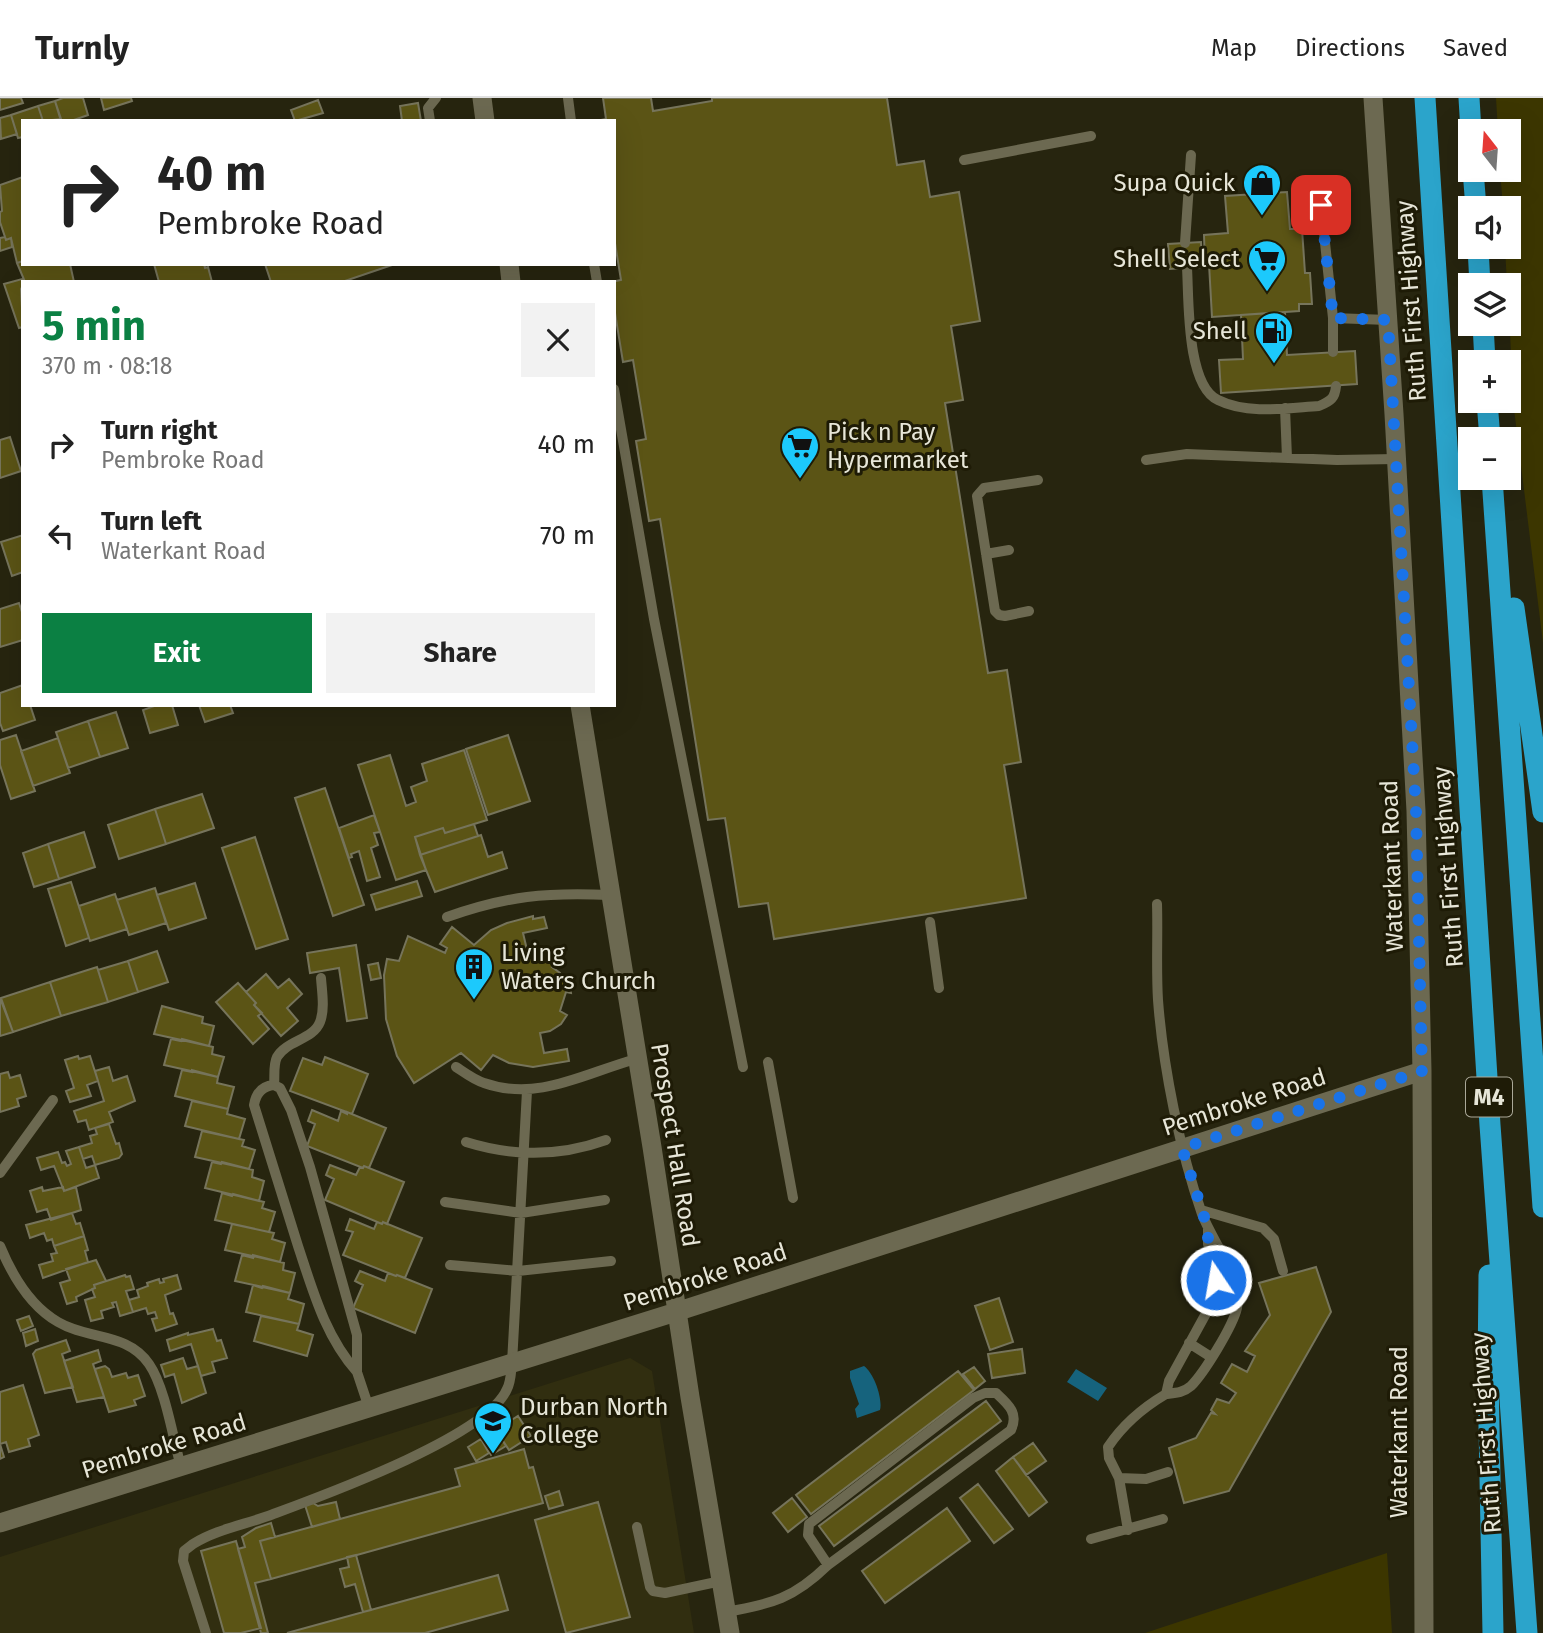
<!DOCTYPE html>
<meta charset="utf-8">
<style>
body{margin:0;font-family:"Fira Sans",sans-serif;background:#f2f2f2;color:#222;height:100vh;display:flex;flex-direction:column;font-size:26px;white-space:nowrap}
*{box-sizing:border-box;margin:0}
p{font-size:23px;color:#767676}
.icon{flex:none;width:38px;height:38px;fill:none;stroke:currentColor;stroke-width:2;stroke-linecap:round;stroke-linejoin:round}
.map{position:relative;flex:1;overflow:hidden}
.side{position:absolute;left:21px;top:182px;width:595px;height:427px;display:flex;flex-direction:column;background:#fff;border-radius:0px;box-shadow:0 7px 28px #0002}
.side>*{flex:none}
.top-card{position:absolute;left:21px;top:21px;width:595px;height:147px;border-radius:0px;box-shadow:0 7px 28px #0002;background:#fff;color:#222;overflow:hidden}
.needle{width:46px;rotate:343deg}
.tools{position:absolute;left:1458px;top:21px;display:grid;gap:14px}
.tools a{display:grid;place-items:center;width:63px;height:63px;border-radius:0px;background:#fff;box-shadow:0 7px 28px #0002;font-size:35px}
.pin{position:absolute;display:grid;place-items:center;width:60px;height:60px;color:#fff;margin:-30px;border-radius:14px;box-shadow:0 4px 10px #0006}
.me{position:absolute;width:77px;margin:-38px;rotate:348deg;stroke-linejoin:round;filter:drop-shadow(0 0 5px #0008)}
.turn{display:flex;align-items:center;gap:24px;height:147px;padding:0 21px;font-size:32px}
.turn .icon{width:91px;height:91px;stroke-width:2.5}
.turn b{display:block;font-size:49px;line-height:60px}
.round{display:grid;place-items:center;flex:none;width:74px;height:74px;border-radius:0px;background:#f2f2f2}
.head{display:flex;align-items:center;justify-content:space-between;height:119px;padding:0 21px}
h1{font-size:42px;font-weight:700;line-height:52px;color:#0b8043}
.action{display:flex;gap:14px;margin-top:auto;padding:14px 21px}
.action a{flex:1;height:80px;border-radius:0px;background:#0b8043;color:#fff;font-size:28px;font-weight:700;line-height:80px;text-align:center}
.action a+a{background:#f2f2f2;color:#222}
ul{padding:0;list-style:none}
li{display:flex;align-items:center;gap:21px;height:91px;padding:0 21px}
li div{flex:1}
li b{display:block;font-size:26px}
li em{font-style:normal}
header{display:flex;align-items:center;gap:42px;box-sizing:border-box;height:98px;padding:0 35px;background:#fff;border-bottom:2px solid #e0e0e0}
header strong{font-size:33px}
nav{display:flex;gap:38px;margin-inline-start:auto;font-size:24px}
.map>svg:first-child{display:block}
.built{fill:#312e10}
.green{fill:#3c3600}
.water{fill:#16637d}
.building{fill:#5b5415;stroke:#76745b;stroke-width:2}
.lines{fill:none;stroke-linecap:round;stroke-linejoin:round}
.service{stroke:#6c6951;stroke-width:10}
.minor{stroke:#6c6951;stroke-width:19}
.motorway{stroke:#2ba4cb;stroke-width:21}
.route{stroke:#1a73e8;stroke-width:12;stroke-dasharray:0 21.6}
.labels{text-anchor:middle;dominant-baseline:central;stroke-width:6;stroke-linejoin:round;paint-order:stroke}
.shield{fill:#1e1b06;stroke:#aba999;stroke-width:2}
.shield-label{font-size:23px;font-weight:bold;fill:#e7e6d8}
.poi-label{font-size:24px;fill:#e7e6d8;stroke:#1e1b06;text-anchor:end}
.street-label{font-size:24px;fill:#e7e6d8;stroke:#1e1b06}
</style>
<header>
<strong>Turnly</strong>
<nav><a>Map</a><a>Directions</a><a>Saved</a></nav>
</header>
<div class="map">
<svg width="1543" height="1535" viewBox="0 0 1543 1535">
<rect width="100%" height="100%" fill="#27250f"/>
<path class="built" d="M630 1260 652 1273 694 1535H0V1459Z"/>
<path class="green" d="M1496 0H1543V545L1513 303 1508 187H1507L1505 149H1508V110H1503L1500 72H1508V33H1498Z
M1387 1455 1392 1535H1145Z"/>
<path class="water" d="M864 1268C874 1275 883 1301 880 1312L857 1320 855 1311 859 1306 850 1280V1273Z
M1076 1271 1107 1290 1098 1303 1067 1284Z"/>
<path class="building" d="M0 0H21L23 5 0 12Z
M63 0H83L88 17 71 23H61L55 3Z
M101 0H131L132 3 104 12Z
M603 0H651L653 13 712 3V0H887L897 67 924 63 930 99 959 94 980 223 951 228 963 302 945 305 988 575 1007 572 1021 664 1004 667 1026 800 774 841 768 805 739 809 725 720 708 722 660 421 649 423 636 343 646 341 633 262 623 264 614 209V184H611L621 182 614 139V23H596L606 21Z
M318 2 323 15 295 23 291 12Z
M55 3 61 21 43 23 38 8Z
M418 5 421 23H402L400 8Z
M38 8 43 23H23V39L18 40 11 17Z
M11 17 17 36 1 41 0 20Z
M23 79V163L17 165 11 140 6 142 0 124V114L2 113 0 87Z
M1287 94 1290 131H1302L1305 175H1310L1312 206H1299V213L1212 219 1209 166 1205 167 1204 137 1228 135 1225 98Z
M5 139 6 142 11 140 12 149 0 153V140Z
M1201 144 1202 169 1170 171 1168 146Z
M23 163V166H70L74 184H25L17 165Z
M154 166H204L205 170 208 169 212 184H159Z
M265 166H395L342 184H271Z
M22 181 25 184 21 191 23 229 19 230 4 186Z
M1285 214 1287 257 1355 253 1357 286 1221 295 1219 262 1243 261 1241 217Z
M10 339 21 373 0 380V342Z
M23 437V474L12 478 1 444Z
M19 505 23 517V542L0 549V511Z
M23 587V607H30L35 622 3 633 0 625V595Z
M157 607H172L178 627 150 635 143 612Z
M199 607H230L233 615 205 624Z
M116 614 128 650 100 659 88 623Z
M88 623 100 659 68 670 56 634Z
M16 637 35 693 11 701 0 667V642Z
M508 637 530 703 488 717 466 651Z
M58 640 70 675 33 688 21 653Z
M464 652 487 722 445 735 443 730 415 739 426 772 396 782 358 667 390 657 406 708 416 704 411 689 427 683 422 666Z
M325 690 364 807 333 818 295 700Z
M202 696 214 730 166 746 155 711Z
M155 711 166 746 119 761 108 727Z
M374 717 380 734 374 735 378 747 371 750 380 779 367 783 359 753 351 756 352 759 349 760 339 730Z
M474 726 478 738 420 757 415 739 443 730 445 735Z
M84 734 95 769 59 781 48 746Z
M481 737 488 759 502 754 507 770 435 794 420 757Z
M255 739 288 841 256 851 222 750Z
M48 746 59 781 34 789 23 755Z
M417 783 422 798 376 812 371 797Z
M71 784 89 840 66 848 48 791Z
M195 785 206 820 169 832 157 797Z
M155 790 166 825 129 837 117 802Z
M115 796 127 831 90 843 79 808Z
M533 818V821L544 819 547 830 523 835 528 856 548 857 558 862 552 869 560 875 564 884 569 882 571 895 566 894 560 913 567 917 561 926 550 933 540 935 544 955 567 951 569 963 533 969 509 965 493 957 481 972 461 955 414 985 397 958 386 921 384 877 387 861 399 863 408 838 445 855 447 850 440 846 452 829 474 847 491 832 507 825Z
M356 847 367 920 347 923 339 870 310 875 307 855Z
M157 853 168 884 138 894 128 863Z
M128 863 138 894 108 904 98 872Z
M378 865 381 880 371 882 368 867Z
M97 869 108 904 61 918 50 884Z
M266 876 278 890 289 881 302 896 287 910 298 923 281 938 254 907 256 905 246 894Z
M50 884 61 918 13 934 1 900Z
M238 885 256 905 254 907 262 915 258 918 269 931 253 946 216 904Z
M0 900 13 934 0 938Z
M162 908 203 919 202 925 214 928 209 948 154 936Z
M171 941 181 943 182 941 213 949 212 956 224 959 218 979 164 967Z
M78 958 79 961 90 958 98 983 87 987 91 998 70 1004 66 993 74 990 65 962Z
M325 959 368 976 352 1016 290 993 303 960 322 967Z
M109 969 113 983 127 978 135 1003 109 1014 113 1024 89 1032 86 1022 78 1024 74 1013 104 1003 95 973Z
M182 972 192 974V972L218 979 217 985 234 989 228 1011 175 998Z
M8 974 10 980 20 977 26 998 17 1001 19 1008 0 1014V976Z
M192 1003 228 1011 227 1016 245 1021 239 1041 185 1028Z
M312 1012 338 1023 341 1013 347 1016V1014L386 1030 369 1070 364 1068 363 1070 307 1048 315 1026 308 1023Z
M109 1026 116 1046 119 1045 122 1056 119 1060 95 1067 92 1058 83 1061 79 1049 92 1045 90 1038 97 1036 95 1030Z
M202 1033 244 1042 242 1048 255 1052 249 1071 195 1059Z
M79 1049 86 1070 95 1067 99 1080 64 1093 54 1068 41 1072 37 1060 58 1054 62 1065 65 1064 67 1068 71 1066 66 1053Z
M212 1064 221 1066 222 1064 253 1072 252 1079 264 1083 259 1103 205 1090Z
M330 1067 356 1077 360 1069 363 1070 364 1068 404 1084 387 1126 383 1124 382 1126 325 1102 334 1081 326 1077Z
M42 1089 43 1093 63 1089 64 1093 76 1089 81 1112 51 1122 47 1111 37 1114 30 1093Z
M222 1095 232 1098 233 1096 264 1104 262 1110 275 1114 269 1134 215 1122Z
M72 1115 76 1126 80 1125 84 1138 54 1148 52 1141 47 1143 44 1135 30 1140 26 1127Z
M350 1121 374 1131 377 1124 382 1126 383 1124 422 1140 405 1180 397 1177 396 1178 343 1157 353 1134 346 1132Z
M232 1126 274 1135 272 1141 285 1145 280 1164 225 1152Z
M84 1138 88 1152 85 1153 88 1164 43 1180 39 1167 53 1163 51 1156 57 1155 54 1148Z
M242 1157 253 1160V1157L284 1165 283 1172 295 1175 290 1195 235 1183Z
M96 1162 106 1183 94 1187 95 1190 76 1199 77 1203 67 1206 60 1185 70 1182 66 1171Z
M1316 1169 1331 1214 1229 1393 1184 1405 1169 1350 1196 1340 1211 1315 1215 1316 1211 1312 1217 1301 1229 1305 1236 1295 1221 1285 1232 1266 1247 1274 1255 1258 1245 1253 1270 1217 1259 1185Z
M360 1173 385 1183 388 1175 396 1178 397 1177 432 1191 415 1235 353 1210 363 1187 355 1183Z
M125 1177 126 1179 130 1178 134 1191 126 1193 133 1214 120 1218 116 1204 112 1205 114 1209 101 1213 103 1220 91 1223 85 1202 95 1199 92 1191 95 1190 94 1187Z
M177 1177 181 1191 165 1197 170 1216 173 1215 177 1226 156 1233 152 1221 157 1220 155 1214 148 1216 146 1210 133 1214 129 1202 139 1199 137 1192 148 1188 147 1185 159 1181 160 1185 164 1184 163 1181Z
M253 1187 262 1190 263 1188 290 1195 288 1201 304 1206 299 1226 246 1214Z
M999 1200 1013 1244 990 1252 975 1208Z
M29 1218 33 1228 21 1233 17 1222Z
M261 1218 299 1226 297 1232 313 1237 307 1258 254 1243Z
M35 1231 38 1243 26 1248 23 1235Z
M213 1231 217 1243 221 1242 227 1260 212 1264 215 1274 201 1278 191 1246 170 1253 167 1242 188 1235V1237Z
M66 1242 70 1253 62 1256 73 1289 45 1295 33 1256 36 1252Z
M1022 1251 1025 1275 992 1280 988 1256Z
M98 1252 101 1263 93 1266 104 1299 77 1304 64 1263Z
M183 1260 187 1271 198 1268 206 1295 182 1305 174 1276 165 1279 161 1267Z
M105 1268 109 1271 112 1279 126 1275 128 1280 138 1277 145 1298 134 1302 136 1307 109 1314 95 1271Z
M974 1269 985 1283 975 1291 963 1276Z
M958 1273 974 1292 811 1416 796 1397Z
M23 1287 39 1337 28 1341 30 1348 9 1354 6 1344 0 1346 4 1359 0 1361V1294Z
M986 1303 1001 1323 834 1448 819 1428Z
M518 1318 531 1338 509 1352 496 1332Z
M496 1332 506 1348 491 1357 481 1341Z
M481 1341 489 1355 476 1363 468 1349Z
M1033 1345 1046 1363 1026 1377 1013 1359Z
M524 1351 529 1370 533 1369 543 1405 271 1481 260 1443 460 1388 455 1371Z
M1013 1359 1047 1404 1029 1418 996 1373Z
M978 1386 1013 1431 994 1445 960 1400Z
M559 1393 563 1407 549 1411 545 1398Z
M792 1400 807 1419 788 1434 773 1415Z
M336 1404 340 1421 312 1429 305 1407 313 1405 318 1408Z
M598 1404 630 1519 566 1535 535 1422Z
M947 1410 970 1443 885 1505 862 1473Z
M271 1425 275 1439 260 1443 271 1481 255 1485 268 1535H261L238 1451 245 1449 242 1439 256 1430Z
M236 1443 261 1530 241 1535H224L201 1453Z
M356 1457 371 1512 363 1514 355 1486 345 1489 340 1471 349 1469 347 1459Z
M498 1477 508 1512 425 1535H287Z"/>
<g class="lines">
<path class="service" d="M568 0 571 23
M430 23 428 10 436 0
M964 62 1091 38
M1321 107 1333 220V254
M1185 145 1191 57
M594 166 597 184
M1187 170C1189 201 1186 287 1218 302 1248 317 1288 310 1319 308 1331 303 1335 300 1336 288
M1333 220 1388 222
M614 291 654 521 743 969
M1285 310 1287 360
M1146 362 1187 356 1337 362 1396 361
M986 456 1009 452
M1029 513 1005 518 999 517 995 513 977 398 984 390 1038 382
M1157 806C1158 837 1156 870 1158 902 1163 969 1180 1053 1202 1116 1212 1143 1242 1179 1237 1210 1233 1228 1204 1275 1191 1288 1183 1295 1175 1295 1166 1296L1169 1283 1215 1199 1216 1182 1208 1146V1131
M447 819C507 798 546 794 610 797
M930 824 939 890
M321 880C322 894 325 911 320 924 313 942 287 942 277 959 273 967 275 978 274 987L280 990 291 1012 310 1069 357 1237V1274L369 1310
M768 964 793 1100
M456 969C465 975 474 982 484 985 538 1004 585 975 636 961
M274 987C262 988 256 995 254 1007 269 1054 283 1101 298 1148 313 1193 325 1238 357 1274
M466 1044C514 1059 559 1059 606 1042
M0 1075 53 1002
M445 1104 521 1115 605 1102
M1201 1112 1263 1130 1274 1141 1283 1173
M0 1148C12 1177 30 1208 58 1224 88 1242 127 1234 149 1266 165 1289 173 1340 181 1369
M450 1167 518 1173 611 1163
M1189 1245 1211 1259
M1166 1296C1144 1309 1122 1328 1108 1349L1109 1360 1119 1380 1146 1381 1168 1374
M1119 1380 1128 1432
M637 1429 650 1489 653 1493 665 1495 721 1483
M1091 1441 1163 1421
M727 1514C773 1505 793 1501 828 1467L1011 1332C1019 1315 1008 1306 996 1295H985L973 1300 809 1426 808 1437 828 1467
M206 1535 183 1463 184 1453 193 1446C215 1432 243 1427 268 1418 319 1399 487 1339 507 1291 511 1284 511 1273 512 1265L527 993"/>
<path class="minor" d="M482 0 485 23
M1373 0 1394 316 1416 713 1422 973 1424 1535
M509 166 511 184
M580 607 652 1049 690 1299 730 1535
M0 1425 676 1214 1422 973"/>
<path class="motorway" d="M1425 0 1490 1027 1527 1535
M1469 0 1471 33
M1473 72 1476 110
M1478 149 1480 187
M1483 226 1485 264
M1487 303 1490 341
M1492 380 1543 1109
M1514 510 1543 714
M1489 1177 1488 1276 1493 1535"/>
</g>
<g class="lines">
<path class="route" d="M1216 1182 1208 1146V1131L1182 1050 1422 973 1416 713 1388 222 1333 220 1321 107"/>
</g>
<defs>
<symbol id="shop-pin" viewBox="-11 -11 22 30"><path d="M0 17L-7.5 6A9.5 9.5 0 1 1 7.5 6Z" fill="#1cc9fc" stroke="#1e1b06"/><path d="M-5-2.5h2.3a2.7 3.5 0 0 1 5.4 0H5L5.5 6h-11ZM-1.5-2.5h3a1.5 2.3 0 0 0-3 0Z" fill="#111"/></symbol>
<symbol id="supermarket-pin" viewBox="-11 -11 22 30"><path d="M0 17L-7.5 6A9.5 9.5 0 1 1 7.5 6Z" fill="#1cc9fc" stroke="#1e1b06"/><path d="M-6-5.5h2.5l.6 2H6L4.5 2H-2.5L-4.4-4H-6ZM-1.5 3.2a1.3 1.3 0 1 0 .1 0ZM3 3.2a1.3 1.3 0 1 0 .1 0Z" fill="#111"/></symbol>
<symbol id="fuel-pin" viewBox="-11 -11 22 30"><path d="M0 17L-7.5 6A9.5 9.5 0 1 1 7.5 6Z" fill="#1cc9fc" stroke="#1e1b06"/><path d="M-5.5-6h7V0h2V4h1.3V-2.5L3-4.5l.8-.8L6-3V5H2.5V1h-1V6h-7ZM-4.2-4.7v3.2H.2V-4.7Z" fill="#111"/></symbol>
<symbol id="building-pin" viewBox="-11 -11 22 30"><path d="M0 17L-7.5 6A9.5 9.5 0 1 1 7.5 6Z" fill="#1cc9fc" stroke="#1e1b06"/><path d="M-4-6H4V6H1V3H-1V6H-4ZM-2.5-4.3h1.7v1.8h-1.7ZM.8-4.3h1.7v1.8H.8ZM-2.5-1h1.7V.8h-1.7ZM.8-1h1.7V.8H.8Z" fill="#111"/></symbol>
<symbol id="school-pin" viewBox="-11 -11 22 30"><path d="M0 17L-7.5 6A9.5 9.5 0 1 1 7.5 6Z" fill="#1cc9fc" stroke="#1e1b06"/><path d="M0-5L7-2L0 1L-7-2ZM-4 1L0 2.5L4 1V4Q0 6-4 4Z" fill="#111"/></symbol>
</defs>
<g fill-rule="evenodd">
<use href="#shop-pin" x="1240" y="63" width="44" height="60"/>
<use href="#supermarket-pin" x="1245" y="139" width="44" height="60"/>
<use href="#fuel-pin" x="1252" y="211" width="44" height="60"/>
<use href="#supermarket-pin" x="778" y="326" width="44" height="60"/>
<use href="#building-pin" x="452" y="847" width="44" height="60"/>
<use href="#school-pin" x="471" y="1301" width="44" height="60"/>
</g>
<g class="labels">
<rect class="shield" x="1466" y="979.5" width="46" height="39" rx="5"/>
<g class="shield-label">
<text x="1489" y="999">M4</text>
</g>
<g class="poi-label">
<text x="1235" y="85">Supa Quick</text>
<text x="1240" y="161">Shell Select</text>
<text x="1247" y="233">Shell</text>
<text x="827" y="334" text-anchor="start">Pick n Pay<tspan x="827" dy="28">Hypermarket</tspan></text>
<text x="501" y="855" text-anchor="start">Living<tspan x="501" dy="28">Waters Church</tspan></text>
<text x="520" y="1309" text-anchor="start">Durban North<tspan x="520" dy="28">College</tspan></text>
</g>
<g class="street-label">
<text transform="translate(1411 203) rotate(-94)">Ruth First Highway</text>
<text transform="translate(1392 768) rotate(-92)">Waterkant Road</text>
<text transform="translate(1448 769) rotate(-94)">Ruth First Highway</text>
<text transform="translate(1244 1004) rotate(-18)">Pembroke Road</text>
<text transform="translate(675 1047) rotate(81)">Prospect Hall Road</text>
<text transform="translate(705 1179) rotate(-18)">Pembroke Road</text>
<text transform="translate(1399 1334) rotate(-90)">Waterkant Road</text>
<text transform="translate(1486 1335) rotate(-94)">Ruth First Highway</text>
<text transform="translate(164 1348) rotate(-17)">Pembroke Road</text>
</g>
</g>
</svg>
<div class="tools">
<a><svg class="needle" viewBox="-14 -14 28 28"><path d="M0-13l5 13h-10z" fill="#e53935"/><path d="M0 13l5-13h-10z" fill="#767676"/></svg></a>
<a><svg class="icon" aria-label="sound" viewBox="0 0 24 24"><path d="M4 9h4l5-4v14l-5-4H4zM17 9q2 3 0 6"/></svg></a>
<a><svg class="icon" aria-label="layers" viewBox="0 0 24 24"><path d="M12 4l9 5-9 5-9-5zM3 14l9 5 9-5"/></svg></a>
<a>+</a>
<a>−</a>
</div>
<div class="pin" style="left:1321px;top:107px;background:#d93025"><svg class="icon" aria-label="arrive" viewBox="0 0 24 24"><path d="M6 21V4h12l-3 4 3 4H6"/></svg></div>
<svg class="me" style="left:1216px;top:1182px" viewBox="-20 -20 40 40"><circle r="17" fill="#1a73e8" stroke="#fff" stroke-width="3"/><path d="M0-11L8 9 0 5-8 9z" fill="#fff"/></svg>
<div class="top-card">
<div class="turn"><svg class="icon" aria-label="right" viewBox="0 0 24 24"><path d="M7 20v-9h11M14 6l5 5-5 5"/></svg><div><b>40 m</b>Pembroke Road</div></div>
</div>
<section class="side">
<div class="head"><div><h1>5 min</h1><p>370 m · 08:18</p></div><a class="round"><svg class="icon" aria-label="close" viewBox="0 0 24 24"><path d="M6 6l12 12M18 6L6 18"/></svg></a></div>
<ul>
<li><svg class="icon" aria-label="right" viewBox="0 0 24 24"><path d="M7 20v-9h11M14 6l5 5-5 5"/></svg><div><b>Turn right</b><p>Pembroke Road</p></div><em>40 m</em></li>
<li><svg class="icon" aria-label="left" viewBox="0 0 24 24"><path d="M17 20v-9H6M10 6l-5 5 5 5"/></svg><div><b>Turn left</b><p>Waterkant Road</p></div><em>70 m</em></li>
</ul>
<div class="action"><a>Exit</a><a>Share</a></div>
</section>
</div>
